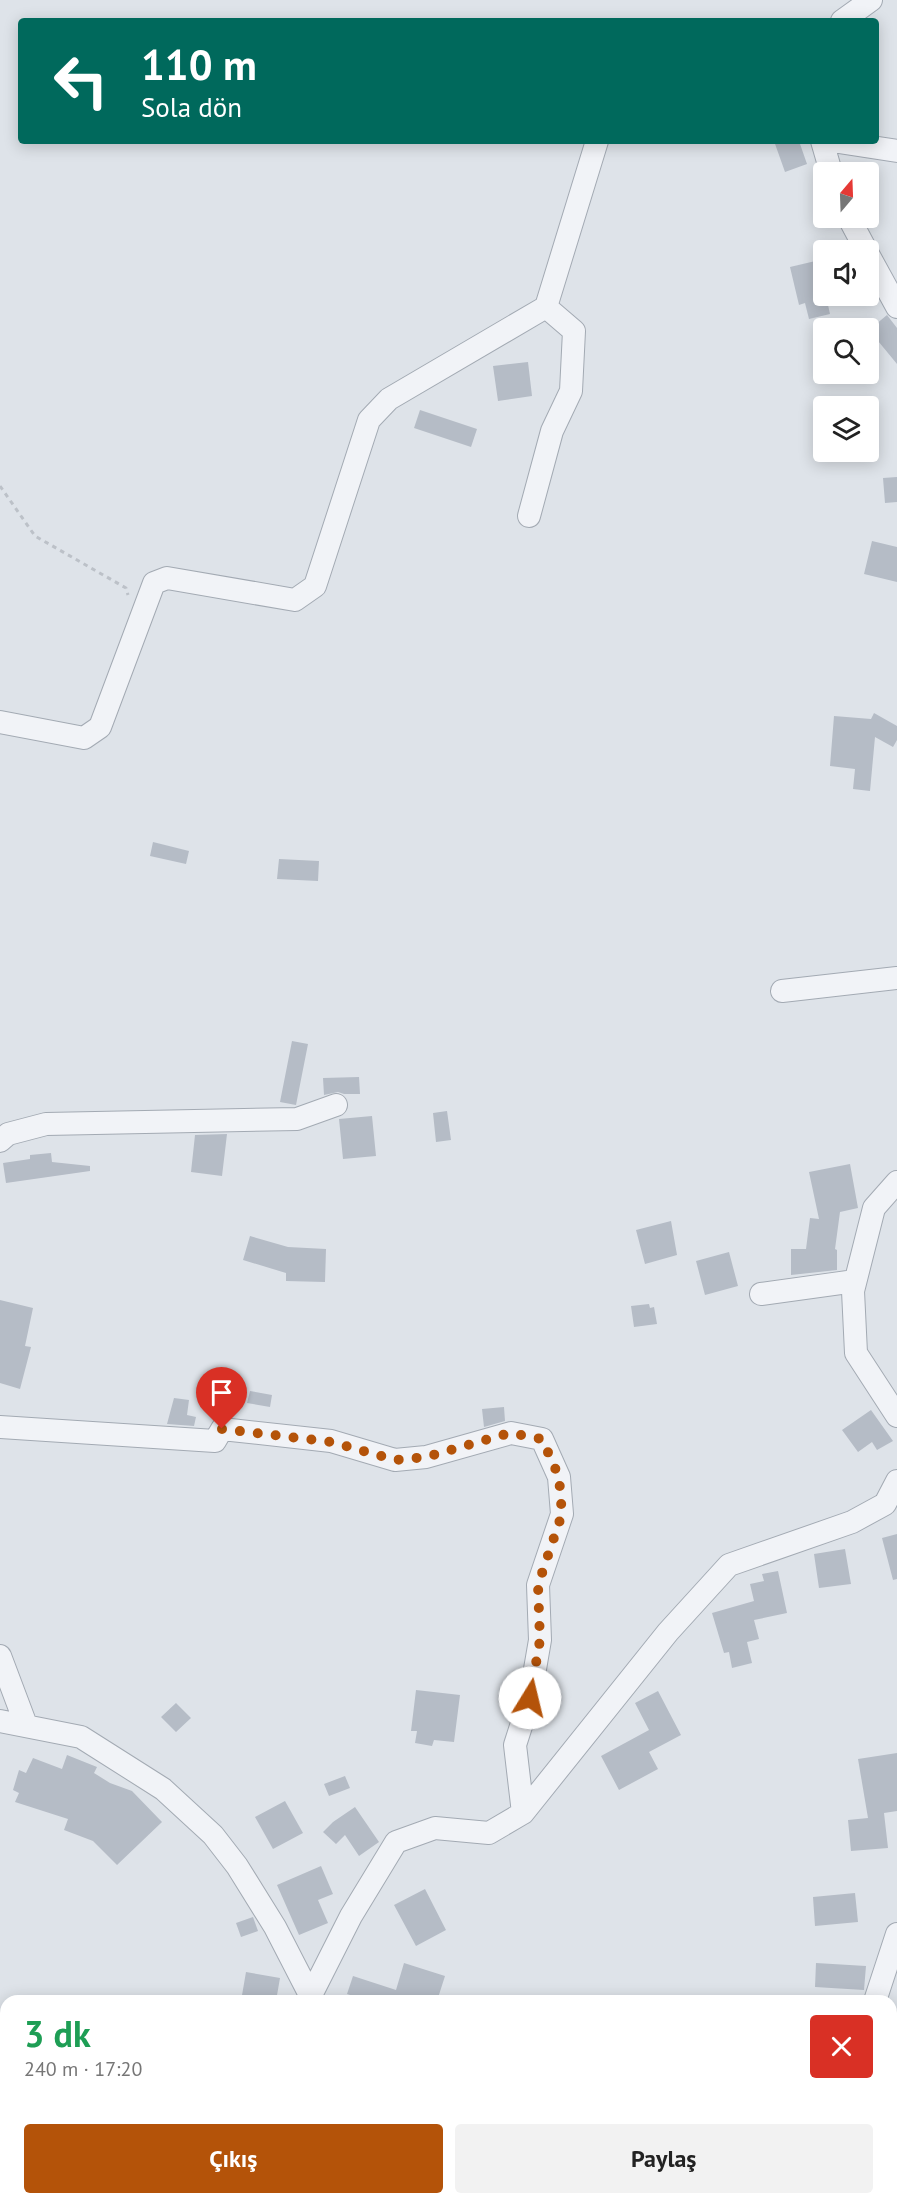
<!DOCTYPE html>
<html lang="tr">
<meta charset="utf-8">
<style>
body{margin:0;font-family:"PT Sans",sans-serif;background:#f2f2f2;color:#222;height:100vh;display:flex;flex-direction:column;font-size:22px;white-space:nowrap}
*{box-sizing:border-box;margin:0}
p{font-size:20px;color:#767676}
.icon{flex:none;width:33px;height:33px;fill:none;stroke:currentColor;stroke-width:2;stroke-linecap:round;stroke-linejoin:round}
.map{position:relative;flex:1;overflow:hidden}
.side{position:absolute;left:0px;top:1995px;width:897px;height:210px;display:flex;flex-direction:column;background:#fff;border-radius:18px 18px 0 0;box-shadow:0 3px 15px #0003}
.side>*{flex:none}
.top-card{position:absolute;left:18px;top:18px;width:861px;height:126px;border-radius:6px;box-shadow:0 3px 15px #0003;background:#00695c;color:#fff;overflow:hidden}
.needle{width:39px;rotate:19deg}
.tools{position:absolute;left:813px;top:162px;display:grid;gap:12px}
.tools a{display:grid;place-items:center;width:66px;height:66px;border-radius:6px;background:#fff;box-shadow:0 3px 15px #0003;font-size:30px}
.pin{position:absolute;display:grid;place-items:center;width:51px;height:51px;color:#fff;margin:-62px -26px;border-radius:50% 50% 50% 0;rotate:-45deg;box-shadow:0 0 6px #0007}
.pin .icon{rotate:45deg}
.me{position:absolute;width:66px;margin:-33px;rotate:9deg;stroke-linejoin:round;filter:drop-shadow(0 0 4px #0008)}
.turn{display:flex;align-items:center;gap:21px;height:126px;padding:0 24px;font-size:27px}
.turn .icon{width:78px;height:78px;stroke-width:2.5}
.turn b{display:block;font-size:42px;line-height:51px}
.round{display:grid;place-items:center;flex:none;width:63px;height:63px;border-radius:6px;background:#f2f2f2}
.summary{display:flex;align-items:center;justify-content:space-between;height:102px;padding:0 24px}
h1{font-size:36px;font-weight:800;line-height:45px;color:#1e9e55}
.cta{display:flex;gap:12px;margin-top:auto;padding:12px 24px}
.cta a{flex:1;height:69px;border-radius:6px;background:#b45309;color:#fff;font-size:24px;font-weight:800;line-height:69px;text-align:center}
.cta a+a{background:#f2f2f2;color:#222}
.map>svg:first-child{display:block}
.building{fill:#b5bcc6}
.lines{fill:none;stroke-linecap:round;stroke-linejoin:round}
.minor-casing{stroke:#a3aab3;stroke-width:24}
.path{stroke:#bcc1c8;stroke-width:3;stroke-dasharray:4.5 4.5;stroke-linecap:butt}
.minor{stroke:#f1f3f7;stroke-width:22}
.route{stroke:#b45309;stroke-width:10;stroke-dasharray:0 18}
</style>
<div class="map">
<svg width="897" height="2205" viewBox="0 0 897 2205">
<rect width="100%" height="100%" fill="#dee3e9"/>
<path class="building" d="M774 141H799L807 164 785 172Z
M824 259V296H826L830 314 809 319 805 303 799 305 790 267Z
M887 315 897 328V364L869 330Z
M528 362 532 396 498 401 493 366Z
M420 410 477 429 471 447 414 428Z
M897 477V502L885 503 883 478Z
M872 541 897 547V582L864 574Z
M874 713 897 726V740L893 747 875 737 870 791 853 789 855 769 830 766 834 716 871 719Z
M153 842 189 851 186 864 150 856Z
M279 859 319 861 318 881 277 879Z
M292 1041 308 1044 296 1105 280 1102Z
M359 1077 360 1094H344L338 1092 324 1095 323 1078Z
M447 1111 451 1140 436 1142 433 1113Z
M372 1116 376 1156 343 1159 339 1119Z
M227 1134 222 1176 191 1172 195 1135Z
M51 1153 52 1162 90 1166V1171L6 1183 3 1163 30 1159V1155Z
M850 1164 858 1208 840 1212 835 1249 837 1250V1270L791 1275V1249H806L810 1218 819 1219 809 1172Z
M671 1221 677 1255 645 1264 636 1230Z
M250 1236 288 1247 326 1249 325 1282 286 1281V1273L243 1260Z
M729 1252 738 1286 705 1295 696 1261Z
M0 1300 33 1308 25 1346 31 1347 20 1389 0 1383Z
M649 1304 650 1308 654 1307 657 1324 634 1327 631 1306Z
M250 1391 272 1395 270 1407 247 1403Z
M174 1398 189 1400 187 1415 196 1417 194 1426 167 1424Z
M504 1407 505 1421 484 1427 482 1409Z
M871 1410 893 1441 877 1450 872 1442 858 1452 842 1430Z
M897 1534V1579L893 1580 882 1538Z
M845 1549 851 1584 819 1588 814 1554Z
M778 1571 787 1613 754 1620 759 1639 747 1642 752 1663 732 1668 729 1652 724 1653 712 1613 754 1601 750 1584 764 1581 762 1574Z
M416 1690 460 1695 454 1742 434 1740 432 1746 415 1743 417 1731H411Z
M658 1691 681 1735 649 1752 658 1769 619 1790 601 1756 649 1730 635 1703Z
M176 1703 191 1718 176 1732 161 1717Z
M897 1753V1811L884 1813 888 1848 851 1851 848 1820 868 1818 858 1759Z
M67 1755 97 1767 94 1773 110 1783 132 1791 162 1822 117 1865 93 1841 64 1830 68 1819 15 1802 19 1793 13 1790 19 1770 26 1773 33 1758 62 1769Z
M345 1776 350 1788 329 1796 324 1784Z
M285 1801 303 1833 273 1849 255 1817Z
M355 1807 379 1842 359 1856 345 1835 336 1844 323 1832 333 1822Z
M321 1866 333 1894 318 1900 328 1923 299 1935 277 1885Z
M425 1889 446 1930 416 1946 394 1905Z
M855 1893 858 1922 815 1926 813 1897Z
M253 1917 258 1931 241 1937 236 1923Z
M404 1963 445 1976 437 2001H369L347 1994 353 1976 396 1990Z
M816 1963 866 1966 864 1990 815 1987Z
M246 1972 280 1978 276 2001H241Z"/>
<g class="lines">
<defs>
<path id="minor" d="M842 21 871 0
M822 141 831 172
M832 141 897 151
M849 218 866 250
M868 254 897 307
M529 516 552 431 571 391 574 331 546 307
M0 722 84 738 100 727 154 583 167 578 295 600 315 586 369 420 389 399 546 307 597 141
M782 991 897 978
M0 1141 8 1134 46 1124 297 1119 336 1105
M897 1182 874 1208 853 1291 856 1353 897 1416
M761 1294 855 1281
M0 1427 215 1441 222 1429 331 1441 395 1460 426 1457 511 1433 542 1439 559 1477 562 1514 538 1585 540 1640 530 1698 515 1745 523 1813
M0 1656 26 1725
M0 1721 81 1737 163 1789 213 1835 237 1866 275 1927 310 1995
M308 2001 351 1916 396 1842 435 1828 489 1833 523 1813 668 1632 729 1565 852 1522 885 1504 897 1481
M875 2001 897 1934
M891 2098 897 2097
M0 2134 6 2136
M192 2199 203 2205
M838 2205 840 2199"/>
</defs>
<use href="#minor" class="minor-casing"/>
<path class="path" d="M0 486 35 536 126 588 128 595"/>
<use href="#minor" class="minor"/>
</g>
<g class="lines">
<path class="route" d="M222 1429 332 1442 395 1460 426 1457 510 1433 542 1439 559 1477 562 1514 538 1585 540 1640 530 1698"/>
</g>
</svg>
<div class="tools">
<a><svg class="needle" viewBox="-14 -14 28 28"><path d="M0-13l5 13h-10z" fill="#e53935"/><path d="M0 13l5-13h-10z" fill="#767676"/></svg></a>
<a><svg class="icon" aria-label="sound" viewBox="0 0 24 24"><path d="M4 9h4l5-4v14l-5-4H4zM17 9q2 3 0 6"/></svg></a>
<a><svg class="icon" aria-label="search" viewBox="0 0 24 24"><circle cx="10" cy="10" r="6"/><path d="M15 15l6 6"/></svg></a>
<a><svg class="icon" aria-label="layers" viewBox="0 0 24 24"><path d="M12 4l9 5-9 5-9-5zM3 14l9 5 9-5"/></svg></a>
</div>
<div class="pin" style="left:222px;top:1429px;background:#d93025"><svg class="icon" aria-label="arrive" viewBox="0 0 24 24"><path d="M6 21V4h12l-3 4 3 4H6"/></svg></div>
<svg class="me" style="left:530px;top:1698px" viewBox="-20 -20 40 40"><circle r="19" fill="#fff"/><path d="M0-13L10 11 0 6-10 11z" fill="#b45309"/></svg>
<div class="top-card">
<div class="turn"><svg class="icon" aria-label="left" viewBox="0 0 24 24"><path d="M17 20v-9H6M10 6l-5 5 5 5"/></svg><div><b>110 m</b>Sola dön</div></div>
</div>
<section class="side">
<div class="summary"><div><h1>3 dk</h1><p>240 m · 17:20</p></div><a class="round" style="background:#d93025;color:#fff"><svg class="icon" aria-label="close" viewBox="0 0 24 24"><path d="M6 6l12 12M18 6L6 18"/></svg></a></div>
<div class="cta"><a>Çıkış</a><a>Paylaş</a></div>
</section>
</div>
